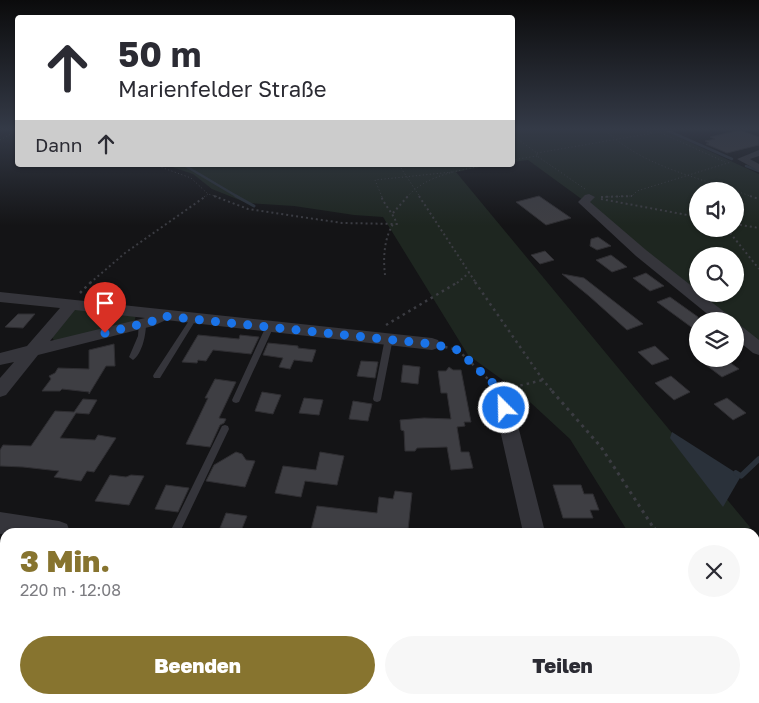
<!DOCTYPE html>
<html lang="de">
<meta charset="utf-8">
<style>
body{margin:0;font-family:"Golos Text",sans-serif;background:#f7f7f7;color:#2b2b33;height:100vh;display:flex;flex-direction:column;font-size:19px;white-space:nowrap}
*{box-sizing:border-box;margin:0}
p{font-size:16px;color:#7c7c81}
.icon{flex:none;width:28px;height:28px;fill:none;stroke:currentColor;stroke-width:2;stroke-linecap:round;stroke-linejoin:round}
.map{position:relative;flex:1;overflow:hidden}
.panel{position:absolute;left:0px;top:528px;width:760px;height:176px;display:flex;flex-direction:column;background:#fff;border-radius:15px 15px 0 0;box-shadow:0 1px 4px #0004}
.panel>*{flex:none}
.hud{position:absolute;left:15px;top:15px;width:500px;height:152px;border-radius:5px;box-shadow:0 1px 4px #0004;background:#fff;color:#2b2b33;overflow:hidden}
.fabs{position:absolute;left:689px;top:182px;display:grid;gap:10px}
.fabs a{display:grid;place-items:center;width:55px;height:55px;border-radius:50%;background:#fff;box-shadow:0 1px 4px #0004;font-size:25px}
.pin{position:absolute;display:grid;place-items:center;width:42px;height:42px;color:#fff;margin:-51px -21px;border-radius:50% 50% 50% 0;rotate:-45deg;box-shadow:0 0 5px #0007}
.pin .icon{rotate:45deg}
.me{position:absolute;width:55px;margin:-28px;rotate:337deg;stroke-linejoin:round;filter:drop-shadow(0 0 4px #0008)}
.turn{display:flex;align-items:center;gap:18px;height:105px;padding:0 20px;font-size:22px}
.turn .icon{width:65px;height:65px;stroke-width:2.5}
.turn b{display:block;font-size:35px;line-height:42px}
.then{display:flex;align-items:center;height:48px;padding:0 20px;background:#0003;gap:10px;font-size:19px}
.round{display:grid;place-items:center;flex:none;width:52px;height:52px;border-radius:26px;background:#f7f7f7}
.head{display:flex;align-items:center;justify-content:space-between;height:85px;padding:0 20px}
h1{font-size:30px;font-weight:800;line-height:38px;color:#87742f}
.button{display:flex;gap:10px;margin-top:auto;padding:10px 20px}
.button a{flex:1;height:58px;border-radius:30px;background:#87742f;color:#fff;font-size:20px;font-weight:800;line-height:58px;text-align:center}
.button a+a{background:#f7f7f7;color:#2b2b33}
.map>svg:first-child{display:block}
.green{fill:#1e2620;fill-rule:evenodd}
.water{fill:#2a313a}
.lines{fill:none;stroke-linecap:round;stroke-linejoin:round}
.stream-far2{stroke:#2a313a;stroke-width:2.5}
.stream-far1{stroke:#2a313a;stroke-width:3}
.stream{stroke:#2a313a;stroke-width:5.5}
.building{fill:#3e3e43;stroke:#2f2e32}
.path-far4{stroke:#3b3c42;stroke-width:1;stroke-dasharray:1 2.5;stroke-linecap:butt}
.path-far3{stroke:#3b3c42;stroke-width:2;stroke-dasharray:2 3;stroke-linecap:butt}
.path-far2{stroke:#3b3c42;stroke-width:2.5;stroke-dasharray:2.5 4;stroke-linecap:butt}
.path-far1{stroke:#3b3c42;stroke-width:3;stroke-dasharray:3 4.5;stroke-linecap:butt}
.path{stroke:#3b3c42;stroke-width:4;stroke-dasharray:4 5.5;stroke-linecap:butt}
.lane{fill:#35353b;fill-rule:evenodd}
.street{fill:#35353b;fill-rule:evenodd}
.route{stroke:#1a73e8;stroke-width:9;stroke-dasharray:0 16.2}
</style>
<div class="map">
<svg width="759" height="703" viewBox="0 0 759 703">
<rect width="100%" height="100%" fill="#141416"/>
<path class="green" d="M512 128H664L661 129 759 174V341L700 294H735V256H698L697 292 587 203 528 160 513 162ZM698 191H735V229H698Z
M166 165H491L456 172 754 532H628L570 439 518 391 468 355 383 217 354 215 294 206 247 203 212 189 193 174Z
M75 308 136 315 134 323 55 342 51 336Z
M755 534 759 539V703H733L730 699H755Z"/>
<path class="water" d="M672 432 741 476 723 507 670 438Z"/>
<g class="lines">
<path class="stream-far2" d="M669 128 664 129 732 159
M184 165 238 197
M746 166 759 171"/>
<path class="stream-far1" d="M236 196 254 206"/>
<path class="stream" d="M736 473 741 476 759 459"/>
</g>
<path class="building" d="M740 130 759 137V145L727 153 706 144 709 143 705 141 715 139 710 137Z
M539 196 571 218 546 225 516 202Z
M598 237 611 246 597 250 590 246 591 239Z
M545 251 554 260 540 264 531 255Z
M611 255 627 267 612 272 596 260Z
M646 273 664 286 650 291 633 278Z
M562 274 584 278 643 324 627 330 589 296Z
M670 297 698 317V332L657 302Z
M18 314H35L23 328 5 327Z
M198 335 239 339 240 335 259 337 251 354 213 350 206 361 198 360 197 363 182 362Z
M268 343 298 346V348L316 350 312 362 294 360 290 369 279 367 283 358 263 355Z
M114 344 115 366H106L89 394V392L62 389 60 391H42L51 379 49 376 55 373 58 368 89 369V350Z
M655 346 669 359 652 365 638 352Z
M698 359H725L739 369 722 377Z
M361 361 378 362 375 378 357 376Z
M403 365 420 367 418 384 401 382Z
M449 367 453 370H461L471 422H464L465 426 457 427 461 452H469L473 468 451 470 447 447 417 448 415 451H405L404 431 401 430 400 420 424 418 451 419 447 393H441L438 371H446Z
M671 376 690 392 674 400 655 383Z
M215 379 236 382 219 418 226 419 224 423 220 425 210 447 186 444 208 398H205Z
M262 392 281 395 273 414 255 411Z
M304 398 323 400 319 415 299 413Z
M727 398 746 413 733 420 714 404Z
M83 399 97 400 89 414 76 413 60 438 95 440 98 435 116 438 94 472 87 471 81 481 54 477 59 471 23 467 0 466V450L3 445 31 446 55 411 74 412Z
M353 401 372 404 368 421 349 419Z
M236 452 242 454 246 460 255 461 245 487 206 481 214 465Z
M320 452 344 456 337 485 305 481 301 497 275 493 283 466 316 470Z
M110 475 126 477 131 475 144 476 129 505 95 501Z
M166 485 189 488 178 512 155 509Z
M553 485H581L584 494H593L599 510H590L593 518H563Z
M395 491 412 493 408 530 395 529 394 532H317L311 530 317 506 377 513 379 497 393 499Z
M226 513 247 516 241 531 220 528Z"/>
<g class="lines">
<path class="path-far4" d="M603 128C643 168 702 178 753 197
M637 128 652 133
M656 128 659 132 725 162
M512 135 537 153V156L585 189
M0 140 18 130
M537 153 659 132
M512 160 537 156
M155 165 191 178 208 194 219 197
M399 165 420 197
M204 197 208 194
M382 197 375 180 452 172
M407 197C426 175 460 170 487 165
M605 197 632 196 637 191 731 162"/>
<path class="path-far3" d="M214 196 248 209 342 223 397 224C393 213 385 206 381 196
M419 196 476 283
M750 196 759 199
M601 197 632 196
M601 199 698 217
M393 213 408 196
M735 224 759 228
M727 229 759 269
M385 275C383 258 384 239 393 224
M90 283 125 253 206 196
M457 283 469 273"/>
<path class="path-far2" d="M475 282 543 380 553 392
M80 293 91 282
M386 325 458 282
M445 347 458 350 490 381
M514 387 543 380"/>
<path class="path-far1" d="M552 391 601 447 655 530"/>
<path class="path" d="M654 528 656 532
M755 684 759 691"/>
<path class="lane" d="M192 316H194L197 318 160 378H154L153 376 154 374Z
M139 322H142L146 324C146 335 142 354 133 360L129 357 138 336Z
M267 324H270L274 326 239 402 236 403 233 402 232 400Z
M389 335 393 338 381 399 380 401 377 402 374 401 373 399 385 338Z
M225 425 228 426 229 429 180 532H170L222 426Z
M390 699H402L401 703H389Z"/>
<path class="street" d="M759 150V156L750 159 759 164V171L737 159Z
M589 194 595 197 590 202 646 250 698 291V294H701L731 317 733 321H716L636 256 580 204 578 202 585 195Z
M0 292 432 338 438 340 440 344 438 348 432 350 166 320 153 326 38 355 6 395 0 397V378L14 362 0 365V353L27 346 60 308 0 302ZM75 310 145 318 50 341Z
M735 324 740 325 759 340V355L753 353 735 338Z
M500 383 506 385 509 390 545 532H523L491 390 494 385Z
M0 512 59 521 67 524 70 532 0 534Z
M561 699H589L590 703H562Z"/>
</g>
<linearGradient id="sky" x2="0" y2="1"><stop stop-color="#0b0b0c"/><stop offset="0.57" stop-color="#343a47"/><stop offset="1" stop-color="#343a47" stop-opacity="0"/></linearGradient>
<rect width="759" height="226" fill="url(#sky)"/>
<g class="lines">
<path class="route" d="M105 333 153 321 163 316 432 344 458 350 500 390 504 408"/>
</g>
</svg>
<div class="fabs">
<a><svg class="icon" aria-label="sound" viewBox="0 0 24 24"><path d="M4 9h4l5-4v14l-5-4H4zM17 9q2 3 0 6"/></svg></a>
<a><svg class="icon" aria-label="search" viewBox="0 0 24 24"><circle cx="10" cy="10" r="6"/><path d="M15 15l6 6"/></svg></a>
<a><svg class="icon" aria-label="layers" viewBox="0 0 24 24"><path d="M12 4l9 5-9 5-9-5zM3 14l9 5 9-5"/></svg></a>
</div>
<div class="pin" style="left:105px;top:333px;background:#d93025"><svg class="icon" aria-label="arrive" viewBox="0 0 24 24"><path d="M6 21V4h12l-3 4 3 4H6"/></svg></div>
<svg class="me" style="left:504px;top:408px" viewBox="-20 -20 40 40"><circle r="17" fill="#1a73e8" stroke="#fff" stroke-width="3"/><path d="M0-11L8 9 0 5-8 9z" fill="#fff"/></svg>
<div class="hud">
<div class="turn"><svg class="icon" aria-label="ahead" viewBox="0 0 24 24"><path d="M12 20V5M6 11l6-6 6 6"/></svg><div><b>50 m</b>Marienfelder Straße</div></div>
<div class="then">Dann<svg class="icon" aria-label="ahead" viewBox="0 0 24 24"><path d="M12 20V5M6 11l6-6 6 6"/></svg></div>
</div>
<section class="panel">
<div class="head"><div><h1>3 Min.</h1><p>220 m · 12:08</p></div><a class="round"><svg class="icon" aria-label="close" viewBox="0 0 24 24"><path d="M6 6l12 12M18 6L6 18"/></svg></a></div>
<div class="button"><a>Beenden</a><a>Teilen</a></div>
</section>
</div>
